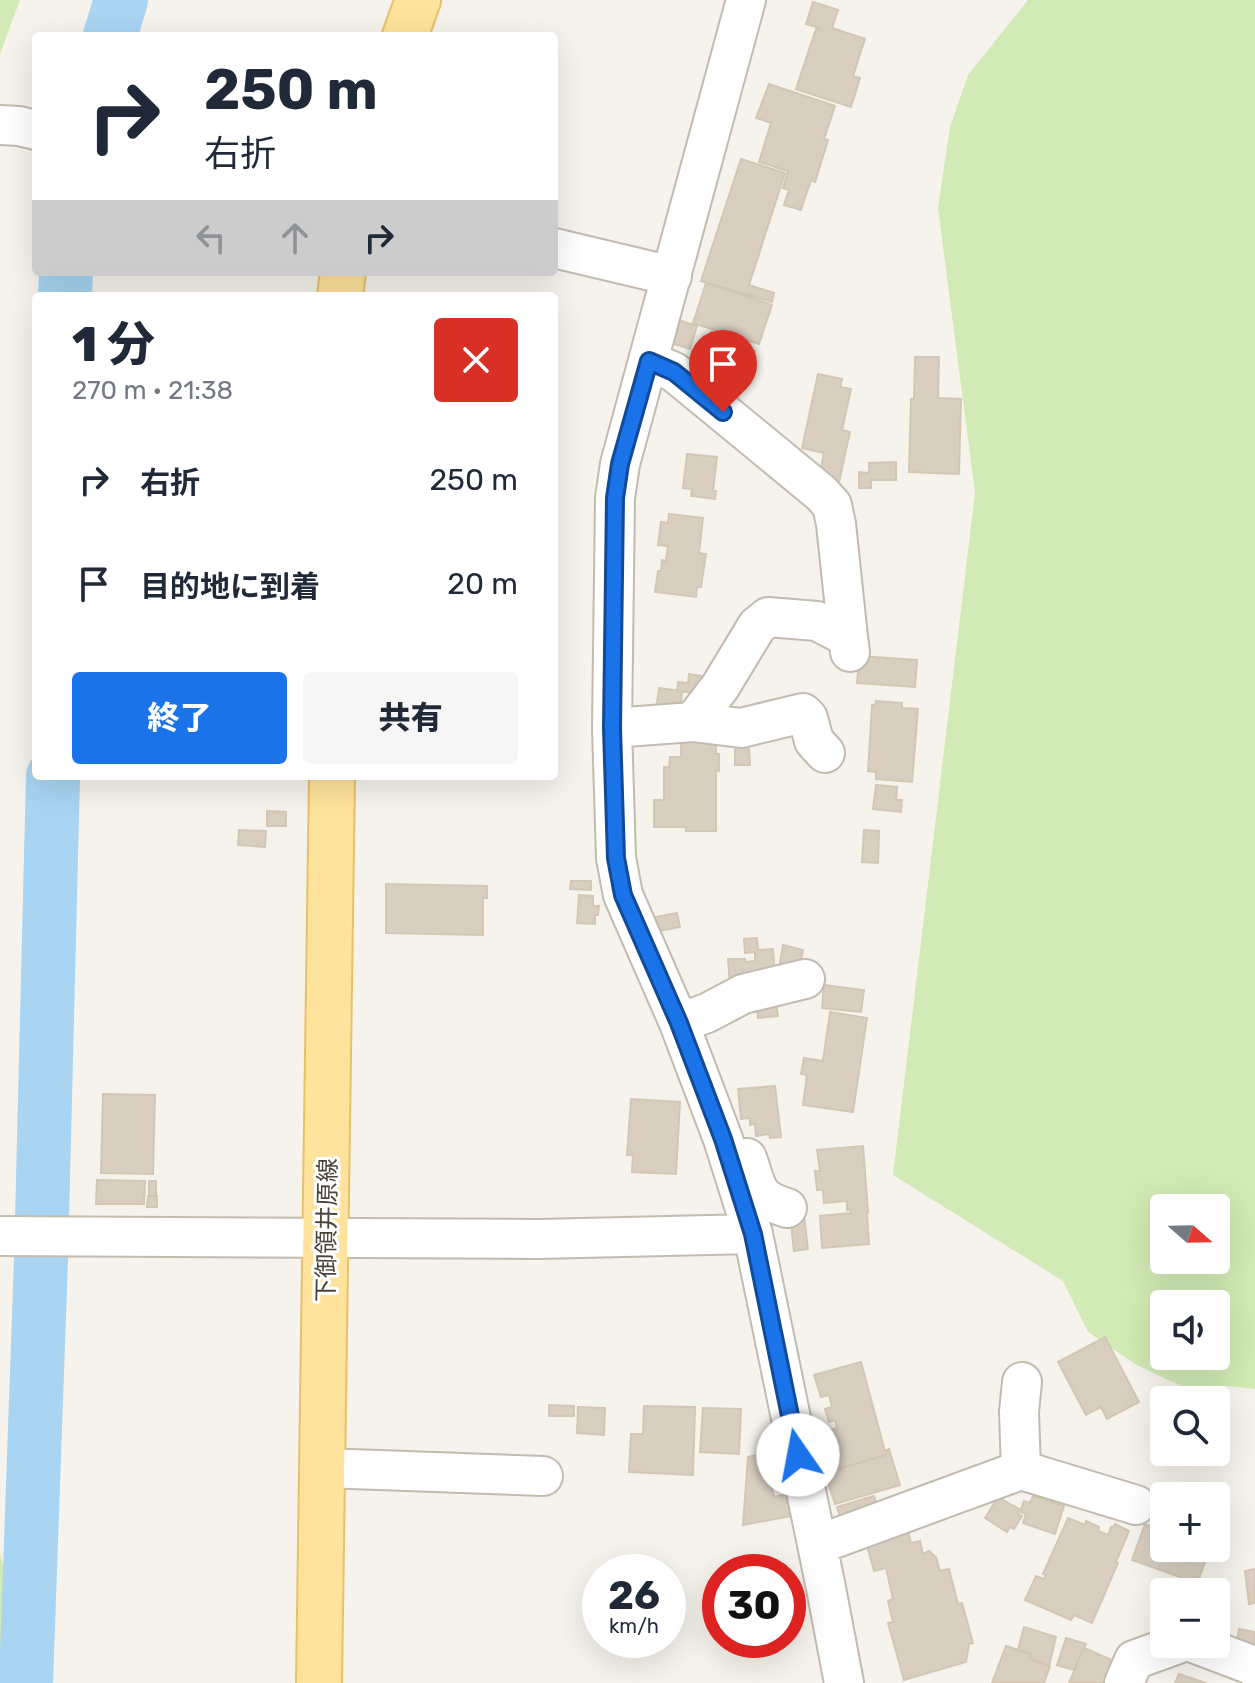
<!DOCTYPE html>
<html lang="ja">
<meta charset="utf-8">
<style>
body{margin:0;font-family:Rubik,"Noto Sans JP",sans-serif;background:#f6f6f7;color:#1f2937;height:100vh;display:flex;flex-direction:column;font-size:30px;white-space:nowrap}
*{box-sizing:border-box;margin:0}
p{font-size:26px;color:#747a83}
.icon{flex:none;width:44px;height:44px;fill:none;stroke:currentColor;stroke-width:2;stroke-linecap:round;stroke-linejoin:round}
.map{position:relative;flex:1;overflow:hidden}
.details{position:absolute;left:32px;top:292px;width:526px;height:488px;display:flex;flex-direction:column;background:#fff;border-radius:8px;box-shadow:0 8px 32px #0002}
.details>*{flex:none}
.guide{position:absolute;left:32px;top:32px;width:526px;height:244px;border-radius:8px;box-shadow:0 8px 32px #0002;background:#fff;color:#1f2937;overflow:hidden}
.needle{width:52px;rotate:110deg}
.buttons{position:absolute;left:1150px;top:1194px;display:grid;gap:16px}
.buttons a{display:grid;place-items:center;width:80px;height:80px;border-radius:8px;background:#fff;box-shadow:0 8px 32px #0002;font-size:40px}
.speed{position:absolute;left:582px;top:1554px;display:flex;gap:16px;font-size:40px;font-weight:700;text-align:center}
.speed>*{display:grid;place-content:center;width:104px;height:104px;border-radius:50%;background:#fff;box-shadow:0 8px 32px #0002;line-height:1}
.speed small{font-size:20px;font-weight:400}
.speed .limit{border:12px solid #d22;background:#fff;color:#111}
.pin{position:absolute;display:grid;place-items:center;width:68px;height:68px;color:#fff;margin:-82px -34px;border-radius:50% 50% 50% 0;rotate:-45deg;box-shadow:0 0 8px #0007}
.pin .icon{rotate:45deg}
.me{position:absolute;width:88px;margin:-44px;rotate:348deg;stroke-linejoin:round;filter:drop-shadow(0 0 6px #0008)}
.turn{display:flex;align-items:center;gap:28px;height:168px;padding:0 40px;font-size:36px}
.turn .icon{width:104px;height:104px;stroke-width:2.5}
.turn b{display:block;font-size:56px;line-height:68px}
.lanes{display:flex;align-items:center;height:76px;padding:0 40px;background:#0003;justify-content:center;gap:40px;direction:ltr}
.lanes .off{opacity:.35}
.round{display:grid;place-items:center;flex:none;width:84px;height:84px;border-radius:8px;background:#f6f6f7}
.head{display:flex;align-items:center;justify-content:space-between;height:136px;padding:0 40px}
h1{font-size:48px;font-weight:800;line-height:60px}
.primary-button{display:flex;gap:16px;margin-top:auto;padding:16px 40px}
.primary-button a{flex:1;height:92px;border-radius:8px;background:#1a73e8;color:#fff;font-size:32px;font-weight:800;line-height:92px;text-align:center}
.primary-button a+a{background:#f6f6f7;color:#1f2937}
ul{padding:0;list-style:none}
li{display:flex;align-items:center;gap:24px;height:104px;padding:0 40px}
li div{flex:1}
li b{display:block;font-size:30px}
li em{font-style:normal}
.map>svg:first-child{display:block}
.green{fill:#d2eab5;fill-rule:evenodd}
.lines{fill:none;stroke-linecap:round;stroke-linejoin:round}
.river{stroke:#a9d4f2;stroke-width:54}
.building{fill:#d8cfc1;stroke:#d3c7b4;stroke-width:2}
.minor-casing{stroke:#c2bbae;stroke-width:42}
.major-casing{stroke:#e6c16a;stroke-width:48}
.minor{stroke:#fff;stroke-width:38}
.major{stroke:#ffe39c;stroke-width:44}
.route-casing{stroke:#114b97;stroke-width:20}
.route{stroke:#1a73e8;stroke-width:14}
.labels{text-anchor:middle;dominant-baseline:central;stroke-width:6;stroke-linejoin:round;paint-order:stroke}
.street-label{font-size:24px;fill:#4b4439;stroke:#fff}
</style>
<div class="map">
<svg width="1255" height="1683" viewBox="0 0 1255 1683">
<rect width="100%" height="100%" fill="#f6f3ec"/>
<path class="green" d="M0 0H20L0 54Z
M1028 0H1255V1389L1229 1386H1181L1135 1364 1088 1332 1063 1281 893 1175 975 493 938 208 950 127 968 75ZM1164 1208H1216V1260H1164ZM1164 1304H1216V1356H1164Z
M0 1555 8 1579 10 1683H0Z"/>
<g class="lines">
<path class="river" d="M110 36 121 0
M65 296 66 272
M26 1683 41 1259 53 776"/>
</g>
<path class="building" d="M813 2 838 10 832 28 865 39 853 76 860 78 851 107 796 89 816 29 820 30V28L806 24Z
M769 84 835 106 824 139 828 140 815 182 811 180 801 210 784 205 789 190 783 188 788 171 759 162 771 123 756 118Z
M741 159 785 173 749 285 774 293 772 302 701 281Z
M706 283 772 305 759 344 693 323Z
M678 320 697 326 690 349 671 343Z
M711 332 755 351 746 373 743 372 735 392 709 381 712 374 697 368Z
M915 357H939L938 398 961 399 959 474 909 472 911 399H914Z
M818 374 842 379 840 387 851 389 842 430 850 432 839 482 819 478 824 453 802 448Z
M687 454 717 457 713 491H716L715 499 691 496 692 489 683 488Z
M896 462V480H871V488H859V472L869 473V463Z
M669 514 703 518 699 553 706 554 701 587H697L696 597 655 592 658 571H661L662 560 666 561 668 546 658 545 661 522 668 523Z
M859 656 917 660 915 687 857 683Z
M689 674 701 676 699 693 677 691 678 682 688 683Z
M659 688 682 691 680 714 656 711Z
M876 701 902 703V708L918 709 912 782 876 779V772L868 771 872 705H875Z
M681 733 716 737V754H719V771L716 770V831H686V827H654V800H664V767L669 768 670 757H681Z
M735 747H749L750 765H735Z
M876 785 897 787 896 800H902L901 812 873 809Z
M267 811 286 812V826H267Z
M239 830 266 831 265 847 238 845Z
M864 830 879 831 878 863 862 862Z
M571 881H591V890L570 889Z
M386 884 487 886V898H483V935L386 933Z
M579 895 593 896V906H599L598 915H595V924L577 923Z
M677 913 680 927 658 931 656 917Z
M757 938 758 950 773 949 775 977 730 985 728 959H745V962L755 961V952L745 953 744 939Z
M783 945 803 950 799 973 779 969Z
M824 985 864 990 861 1012 822 1008Z
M775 996 778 1016 758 1018 756 998Z
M830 1012 867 1018 853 1112 803 1105 807 1075 801 1074 804 1058 823 1061Z
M775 1086 781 1137 770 1138 769 1134 756 1136 755 1124 750 1125V1118L741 1119 738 1089Z
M103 1094 155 1095 153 1174 101 1173Z
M631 1099 680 1102 676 1174 632 1172 633 1155H627Z
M863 1146 868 1212H867L869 1244 822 1248 820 1216 851 1213 850 1209 847 1210V1201L824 1203 823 1190H817L815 1171H820L817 1150Z
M97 1180 145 1181 144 1204H96Z
M149 1181H156V1197L149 1196Z
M148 1196H157V1207H147Z
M804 1215 808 1249 794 1251 790 1216Z
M1105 1337 1139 1402 1107 1419 1101 1407 1086 1415 1058 1362Z
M861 1362 886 1455 820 1474 811 1436 837 1428 835 1420 829 1422 825 1409 832 1407 829 1395 821 1397 814 1375Z
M549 1405 574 1406V1416H549Z
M644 1406 695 1407 693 1475 629 1472 631 1434H643Z
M578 1407 605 1408 604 1435 577 1433Z
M703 1408 741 1409 739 1454 700 1452Z
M889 1449 900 1485 835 1504 825 1473 886 1455 885 1451Z
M776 1450 783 1474 769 1477 774 1497 787 1494 791 1516 743 1525 748 1457Z
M874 1496 877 1505 840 1517 837 1507Z
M1033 1496 1064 1506 1055 1534 1023 1523 1026 1514 1020 1512 1024 1501 1030 1503Z
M998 1497 1019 1509 1017 1513 1022 1516 1014 1529 1010 1527 1007 1532 985 1518Z
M1068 1518 1085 1525 1086 1521 1099 1527 1098 1531 1108 1535 1111 1527 1113 1528 1115 1524 1129 1531 1116 1562 1118 1563 1092 1623 1074 1615 1071 1620 1025 1600 1036 1576 1044 1579 1046 1575 1043 1574Z
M1145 1524 1164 1531V1548H1202L1199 1556 1206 1559 1199 1579 1192 1576 1191 1581 1132 1560Z
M907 1527 911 1543 920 1541 923 1554 929 1551 936 1557 940 1571 949 1569 958 1604 962 1603 973 1643 969 1644 966 1662 904 1680 888 1623 893 1622 888 1601 893 1599 886 1568 874 1571 865 1538Z
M1255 1569V1603L1249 1604 1245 1571Z
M1024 1627 1056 1637 1049 1666 1029 1659 1031 1654 1018 1650Z
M1239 1629 1255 1632V1648L1236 1645Z
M1066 1638 1086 1644 1074 1670 1057 1665Z
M1006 1646 1031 1654 1029 1659 1050 1666 1044 1683H992Z
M1084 1648 1119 1663 1110 1683H1069Z
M1179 1674 1206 1683H1175Z"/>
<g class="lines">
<defs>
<path id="minor" d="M746 0 620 464 615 498 612 728 616 858 623 895 679 1023 723 1139 753 1234 826 1588 844 1683
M0 125 19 126 36 130
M554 248 672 276
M649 361 674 372 821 493 832 505 836 524 848 637
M693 722 720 687 757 626 768 617 817 621 848 637 850 652
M612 728 693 722 741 728 803 713 808 718 814 741 825 753
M679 1023 707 1013 743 994 805 979
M747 1158C758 1188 754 1198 787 1208
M0 1236 538 1239 753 1234
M323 1468 543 1476
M1021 1470 1019 1412 1022 1382
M817 1545 1021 1470 1136 1505
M1196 1644 1249 1664 1255 1668
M1124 1683 1134 1660 1178 1644"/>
<path id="major" d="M405 36 418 0
M340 296 343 272
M319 1683 332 776"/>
</defs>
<use href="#minor" class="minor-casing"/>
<use href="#major" class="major-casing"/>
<use href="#minor" class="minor"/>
<use href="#major" class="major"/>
</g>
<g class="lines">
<defs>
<path id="route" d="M723 412 674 372 649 361 620 464 615 498 612 728 616 858 623 895 679 1023 723 1139 753 1234 798 1455"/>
</defs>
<use href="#route" class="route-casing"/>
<use href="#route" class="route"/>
</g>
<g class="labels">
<g class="street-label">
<text transform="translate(327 1230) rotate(-89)">下御領井原線</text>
</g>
</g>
</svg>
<div class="buttons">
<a><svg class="needle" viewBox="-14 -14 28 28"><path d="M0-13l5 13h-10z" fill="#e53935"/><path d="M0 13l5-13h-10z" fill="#747a83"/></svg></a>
<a><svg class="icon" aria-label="sound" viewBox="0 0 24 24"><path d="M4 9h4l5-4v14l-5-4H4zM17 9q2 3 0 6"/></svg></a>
<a><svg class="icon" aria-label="search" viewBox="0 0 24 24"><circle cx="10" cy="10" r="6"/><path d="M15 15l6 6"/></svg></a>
<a>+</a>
<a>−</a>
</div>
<div class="speed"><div>26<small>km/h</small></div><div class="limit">30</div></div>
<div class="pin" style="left:723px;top:412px;background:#d93025"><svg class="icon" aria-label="arrive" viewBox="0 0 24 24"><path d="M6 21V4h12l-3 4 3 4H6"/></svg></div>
<svg class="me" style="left:798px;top:1455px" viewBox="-20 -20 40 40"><circle r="19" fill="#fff"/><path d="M0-13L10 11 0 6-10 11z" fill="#1a73e8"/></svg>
<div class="guide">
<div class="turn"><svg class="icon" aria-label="right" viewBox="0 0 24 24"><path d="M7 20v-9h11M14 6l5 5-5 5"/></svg><div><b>250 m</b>右折</div></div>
<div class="lanes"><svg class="icon off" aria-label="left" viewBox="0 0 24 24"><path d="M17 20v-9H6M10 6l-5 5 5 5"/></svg><svg class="icon off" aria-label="ahead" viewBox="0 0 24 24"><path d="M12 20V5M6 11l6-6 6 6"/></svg><svg class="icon" aria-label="right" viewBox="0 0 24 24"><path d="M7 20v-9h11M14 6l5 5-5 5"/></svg></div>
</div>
<section class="details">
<div class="head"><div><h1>1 分</h1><p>270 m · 21:38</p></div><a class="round" style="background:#d93025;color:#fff"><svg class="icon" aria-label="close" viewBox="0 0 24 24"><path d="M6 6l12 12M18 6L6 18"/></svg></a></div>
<ul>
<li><svg class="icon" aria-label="right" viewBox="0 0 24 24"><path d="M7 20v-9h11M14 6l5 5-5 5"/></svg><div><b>右折</b></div><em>250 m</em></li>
<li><svg class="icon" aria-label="arrive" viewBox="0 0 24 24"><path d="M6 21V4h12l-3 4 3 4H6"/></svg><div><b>目的地に到着</b></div><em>20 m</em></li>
</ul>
<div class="primary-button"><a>終了</a><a>共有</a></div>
</section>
</div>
